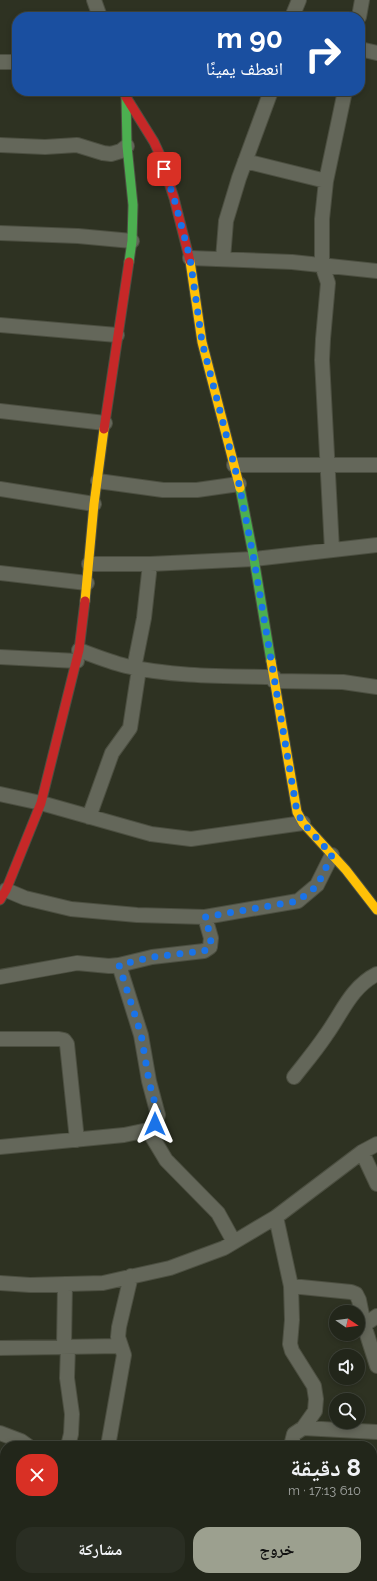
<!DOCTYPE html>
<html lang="ar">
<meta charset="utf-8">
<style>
body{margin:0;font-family:Raleway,"Noto Naskh Arabic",sans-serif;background:#2a2e23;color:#f1f3f6;direction:rtl;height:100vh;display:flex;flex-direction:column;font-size:15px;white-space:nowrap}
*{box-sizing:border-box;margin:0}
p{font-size:13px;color:#a2a5a2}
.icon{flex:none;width:22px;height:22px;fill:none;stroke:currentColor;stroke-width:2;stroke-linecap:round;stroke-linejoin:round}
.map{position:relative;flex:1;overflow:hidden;direction:ltr}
.sheet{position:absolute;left:0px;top:1441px;width:377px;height:140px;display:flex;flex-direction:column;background:#22261a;border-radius:16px 16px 0 0;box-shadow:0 2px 6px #0003,0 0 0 1px #3f4339;direction:rtl}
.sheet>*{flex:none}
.banner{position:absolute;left:12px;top:12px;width:353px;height:84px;border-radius:16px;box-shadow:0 2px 6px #0003,0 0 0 1px #3f4339;direction:rtl;background:#1a4fa0;color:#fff;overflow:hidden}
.needle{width:26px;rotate:103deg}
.buttons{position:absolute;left:329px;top:1305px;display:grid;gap:8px}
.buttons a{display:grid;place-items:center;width:36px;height:36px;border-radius:50%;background:#22261a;box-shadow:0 2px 6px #0003,0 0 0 1px #3f4339;font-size:20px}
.pin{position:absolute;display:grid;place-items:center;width:34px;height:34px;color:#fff;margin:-17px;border-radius:8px;box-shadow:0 2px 6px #0006}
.me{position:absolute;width:44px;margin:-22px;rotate:0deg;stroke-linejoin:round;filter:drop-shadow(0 0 3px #0008)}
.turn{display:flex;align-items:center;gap:14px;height:84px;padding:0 16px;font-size:18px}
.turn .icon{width:52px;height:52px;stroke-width:2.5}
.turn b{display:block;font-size:28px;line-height:34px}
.round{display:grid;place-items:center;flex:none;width:42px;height:42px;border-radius:16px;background:#2a2e23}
.head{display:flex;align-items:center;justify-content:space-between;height:68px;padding:0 16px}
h1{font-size:24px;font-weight:700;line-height:30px}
.button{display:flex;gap:8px;margin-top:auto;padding:8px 16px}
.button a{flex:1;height:46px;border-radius:16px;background:#9ca08f;color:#111;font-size:16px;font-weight:700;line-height:46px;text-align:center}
.button a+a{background:#2a2e23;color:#f1f3f6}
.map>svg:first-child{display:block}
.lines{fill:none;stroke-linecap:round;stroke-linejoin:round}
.street-casing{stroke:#4c4f41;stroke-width:16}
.fast-casing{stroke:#4c4f41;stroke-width:11}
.slow-casing{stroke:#4c4f41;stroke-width:11}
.jam-casing{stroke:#4c4f41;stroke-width:11}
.street{stroke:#64675a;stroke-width:14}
.fast{stroke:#4caf50;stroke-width:9}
.slow{stroke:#ffc107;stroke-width:9}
.jam{stroke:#c62828;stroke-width:9}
.route{stroke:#1a73e8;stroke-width:7;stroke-dasharray:0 12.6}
</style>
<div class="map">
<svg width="377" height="1581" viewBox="0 0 377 1581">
<rect width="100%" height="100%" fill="#2e3222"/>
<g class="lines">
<defs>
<path id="street" d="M94 0 100 17
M292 17 299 0
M359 17 362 0
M360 49 377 53
M0 62H17
M0 145 45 147 77 145 103 153 111 154 121 151 127 146
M245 161 326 181
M0 233 78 236 132 241
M190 258 292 262 377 271
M223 259 226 221 239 178 271 91
M0 325 117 335
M0 411 105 423
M234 465H377
M98 481 163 490H197L239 484
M0 489 94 504
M332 550 322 360 323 339 328 283 322 265V219L326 181 345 91
M89 564H150L254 559 377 545
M0 573 87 583
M79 650C95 656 110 662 126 666 174 677 225 676 274 677
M0 657 77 661
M134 668 144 618 150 564
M274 681 343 682 377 687
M0 794 41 803 151 834 191 839 303 823
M89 817 112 753 130 728 139 669
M6 890 25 898 71 909 137 915 205 917 298 901 317 885 332 855
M0 977 77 963 109 966 119 965 152 957 204 951 210 947 211 938 205 917
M0 1039H59L64 1040 67 1044 77 1140
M294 1077C305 1063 316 1050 326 1035 342 1013 351 987 377 974
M148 1130 166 1160 218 1213 234 1242
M0 1147 124 1135 148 1130 155 1124 158 1115 149 1081 141 1035 119 965
M362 1152 377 1184
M276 1217 291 1286 292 1320 290 1344 292 1351 314 1386 316 1399 315 1411 303 1428 294 1434 291 1446
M0 1283 30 1285 103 1283 170 1268 224 1248 276 1217 362 1152 377 1144
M291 1286 351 1292 356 1294 359 1300 364 1325 377 1366
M364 1325 377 1316
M64 1347 65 1284
M0 1348 120 1346
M303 1428 377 1432
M0 1433 21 1441 28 1446
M68 1446 71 1434 72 1414 67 1378 68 1346
M108 1446 124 1355 118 1337 119 1327 131 1276
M372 1517H377
M11 1576 28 1581
M201 1576 202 1581
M68 1581 70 1576
M288 1581V1576
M375 1581 377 1543"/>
<path id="fast" d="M126 97 127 146 133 205 132 241 129 262
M240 488 254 559 271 661"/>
<path id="slow" d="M190 261 202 342 240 488
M85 601 94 504 104 429
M271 661 297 812 303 823 346 870 377 910"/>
<path id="jam" d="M124 91 126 97 154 142 160 155 174 198 190 261
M104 429 129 262
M0 900 6 890 41 803 79 650 85 601"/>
</defs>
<use href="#street" class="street-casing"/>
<use href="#fast" class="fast-casing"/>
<use href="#slow" class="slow-casing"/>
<use href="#jam" class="jam-casing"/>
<use href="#street" class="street"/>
<use href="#fast" class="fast"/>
<use href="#slow" class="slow"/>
<use href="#jam" class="jam"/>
</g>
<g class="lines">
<path class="route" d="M155 1124 158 1115 149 1081 141 1034 119 965 152 957 204 951 210 947 211 938 205 917 298 901 317 886 332 855 303 823 297 812 254 560 239 484 202 342 190 258 174 198 164 169"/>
</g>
</svg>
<div class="buttons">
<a><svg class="needle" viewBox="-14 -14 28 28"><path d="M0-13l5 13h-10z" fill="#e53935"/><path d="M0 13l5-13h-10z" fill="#a2a5a2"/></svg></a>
<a><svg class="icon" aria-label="sound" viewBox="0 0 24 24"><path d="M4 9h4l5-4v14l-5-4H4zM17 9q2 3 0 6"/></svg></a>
<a><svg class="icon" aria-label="search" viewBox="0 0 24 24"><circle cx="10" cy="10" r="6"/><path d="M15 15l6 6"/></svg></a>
</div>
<div class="pin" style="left:164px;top:169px;background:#d93025"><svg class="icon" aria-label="arrive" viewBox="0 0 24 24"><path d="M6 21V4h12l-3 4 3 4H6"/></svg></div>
<svg class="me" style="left:155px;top:1124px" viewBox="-20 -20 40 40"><path d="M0-17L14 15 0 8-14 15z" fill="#1a73e8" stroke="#fff" stroke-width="4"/></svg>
<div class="banner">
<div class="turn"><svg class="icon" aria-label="right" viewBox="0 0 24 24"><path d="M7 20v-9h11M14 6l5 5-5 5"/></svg><div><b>90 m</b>انعطف يمينًا</div></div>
</div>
<section class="sheet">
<div class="head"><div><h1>8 دقيقة</h1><p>610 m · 17:13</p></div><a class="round" style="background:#d93025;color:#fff"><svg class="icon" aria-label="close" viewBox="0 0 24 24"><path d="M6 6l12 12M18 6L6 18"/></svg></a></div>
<div class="button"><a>خروج</a><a>مشاركة</a></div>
</section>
</div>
